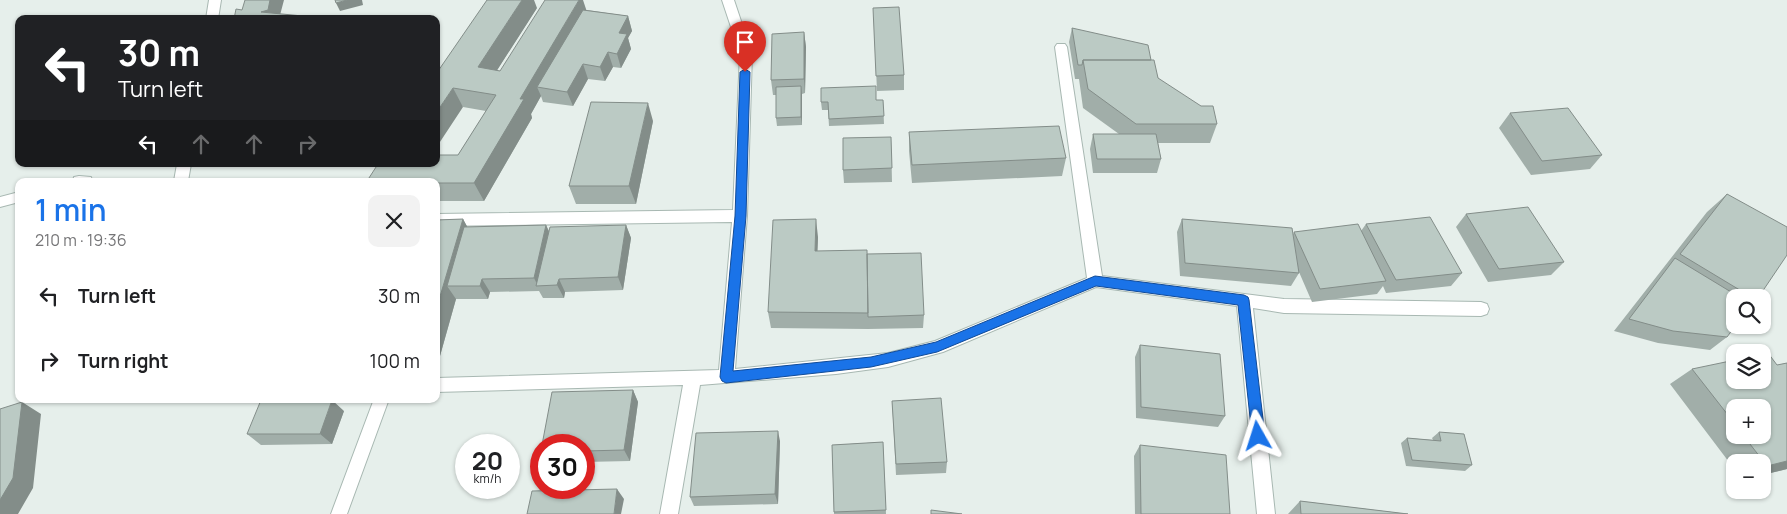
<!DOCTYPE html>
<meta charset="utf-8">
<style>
body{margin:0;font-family:Manrope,sans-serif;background:#f2f2f2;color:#202124;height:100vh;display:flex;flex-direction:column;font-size:19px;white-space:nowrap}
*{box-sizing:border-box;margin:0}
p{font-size:16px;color:#757577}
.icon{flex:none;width:28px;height:28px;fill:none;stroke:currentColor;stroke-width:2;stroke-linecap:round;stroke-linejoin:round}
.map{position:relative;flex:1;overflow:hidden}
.sheet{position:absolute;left:15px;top:178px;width:425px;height:225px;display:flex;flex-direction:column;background:#fff;border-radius:10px;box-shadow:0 1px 4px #0004}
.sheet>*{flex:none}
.hud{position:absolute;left:15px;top:15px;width:425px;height:152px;border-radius:10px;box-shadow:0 1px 4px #0004;background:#202124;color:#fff;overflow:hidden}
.controls{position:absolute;left:1726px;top:289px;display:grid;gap:10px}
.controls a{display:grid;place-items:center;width:45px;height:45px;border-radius:10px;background:#fff;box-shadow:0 1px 4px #0004;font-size:25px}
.speed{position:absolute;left:455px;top:434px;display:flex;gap:10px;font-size:25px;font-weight:700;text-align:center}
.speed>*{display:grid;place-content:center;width:65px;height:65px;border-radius:50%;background:#fff;box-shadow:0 1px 4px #0004;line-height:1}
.speed small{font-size:12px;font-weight:400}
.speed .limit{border:8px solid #d22;background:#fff;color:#111}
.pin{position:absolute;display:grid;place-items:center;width:42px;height:42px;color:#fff;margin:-51px -21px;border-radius:50% 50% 50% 0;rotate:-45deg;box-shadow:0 0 5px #0007}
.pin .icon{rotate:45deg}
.me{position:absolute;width:55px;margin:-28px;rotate:354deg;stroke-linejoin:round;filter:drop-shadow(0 0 4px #0008)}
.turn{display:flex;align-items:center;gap:18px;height:105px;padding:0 20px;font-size:22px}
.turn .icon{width:65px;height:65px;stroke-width:2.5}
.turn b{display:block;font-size:35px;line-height:42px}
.lanes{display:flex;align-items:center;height:48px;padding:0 20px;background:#0003;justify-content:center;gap:25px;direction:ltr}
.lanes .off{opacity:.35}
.round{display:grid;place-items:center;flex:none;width:52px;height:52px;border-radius:10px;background:#f2f2f2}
.summary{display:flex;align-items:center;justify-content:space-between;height:85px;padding:0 20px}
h1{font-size:30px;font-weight:600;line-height:38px;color:#1a73e8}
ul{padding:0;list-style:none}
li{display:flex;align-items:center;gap:15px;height:65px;padding:0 20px}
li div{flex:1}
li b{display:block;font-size:19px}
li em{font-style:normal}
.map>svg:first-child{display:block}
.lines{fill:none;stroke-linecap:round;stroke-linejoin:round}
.lane-casing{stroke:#a8b8b2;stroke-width:2}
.street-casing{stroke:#a8b8b2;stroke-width:2}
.lane{fill:#fff;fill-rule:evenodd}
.street{fill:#fff;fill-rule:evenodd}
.wall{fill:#a1aea9;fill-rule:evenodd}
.shaded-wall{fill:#838d89}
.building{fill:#bbcac4;stroke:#838d89}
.route{fill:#1a73e8;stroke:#114b97}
</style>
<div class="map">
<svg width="1787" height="514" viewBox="0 0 1787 514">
<rect width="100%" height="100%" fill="#e6efeb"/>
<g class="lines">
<defs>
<path id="lane" d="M79 176 91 177 92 181H73L74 177Z
M19 192V202L0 207V197Z
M374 399H389L347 514H331Z"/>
<path id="street" d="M209 0H221L218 19H206Z
M722 0H734L752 54 747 216 735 369 888 353 935 341 1087 278 1055 47 1057 44H1065L1067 47 1102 276 1284 299 1481 302 1487 304 1489 309 1487 314 1481 316 1284 313 1253 308 1275 514H1257L1237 306 1096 287 943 352 888 367 836 374 700 385 678 514H660L683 385 436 392V378L719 370 732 222 436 226V214L733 210 740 54Z
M177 164H191L188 181H174Z"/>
</defs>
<use href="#lane" class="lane-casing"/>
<use href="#street" class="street-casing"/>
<use href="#lane" class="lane"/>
<use href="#street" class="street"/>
</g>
<path class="wall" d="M537 8 497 70 500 71 587 10 628 16 632 31 628 38 631 49 621 68 613 67 605 81 588 79 573 106 543 102 541 96 531 114 532 118 484 201H436V181L458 155 486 111 463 107 436 74Z
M874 23 904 75V90L877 91Z
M1072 28 1151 60 1158 78 1217 124 1210 143H1158L1161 159 1157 173H1093L1090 149 1093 134H1119L1083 108 1079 79H1075L1069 42Z
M804 32 806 47 805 93 802 94V125L777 126 776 118V95H773L771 80Z
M883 100 884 124 829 126 828 110H822L821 102Z
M1510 113 1602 155 1590 169 1531 175 1499 128Z
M653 121 636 204H576L569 186Z
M909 132 1066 158 1062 176 912 183 909 151Z
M891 137 892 182 844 183 843 170Z
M1727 194 1758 298H1735L1727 337 1710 350 1658 343 1614 331 1707 212Z
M1466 214 1564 262 1551 275 1488 282 1456 227Z
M463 219 467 227 546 225 549 231 626 225 631 238 623 290 565 292 564 298H543L539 291 490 292 488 299H456L438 363H436V220Z
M1182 219 1293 234 1294 232 1361 231 1366 224 1462 273 1451 286 1386 293 1383 286 1377 294 1312 302 1299 272V273L1291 286 1180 276 1177 232Z
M818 237 817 251 867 254 924 315 923 328 868 329 771 328 768 312Z
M1140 345 1225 416 1218 427 1136 418 1135 357Z
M1787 363V469L1762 475V462H1735V470L1670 384 1692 369 1777 365ZM1735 408 1762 435H1735Z
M633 390 638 402 630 461 584 462V445Z
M892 401 947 462 946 473 896 475Z
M344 411 332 444 261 445 247 434Z
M1439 432 1472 465 1465 471 1406 466 1401 443 1407 438 1433 440 1432 438Z
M780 441 778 504 694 506 690 497Z
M883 442 886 514H834L832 445Z
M1140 445 1230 514H1135L1134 456Z
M1300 501 1408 514H1288Z"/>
<path class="shaded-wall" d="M270 0H284L279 19 261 12Z
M347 0H362L363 5 340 11 336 3Z
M522 0H534L537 8 487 86 478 67Z
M579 0H583L588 15 537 87 541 96 531 114 532 118 484 201 474 183 520 99Z
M628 16 632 31 628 38 631 49 621 68 617 54 619 33Z
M804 32 806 47 805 93 804 79Z
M608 52 613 67 605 81 600 67Z
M583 64 588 79 573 106 567 92Z
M801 86 802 94V125L801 117Z
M453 88 463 107 436 148V113Z
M648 103 653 121 636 204 629 186Z
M463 219 473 237 447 286 456 299 438 363 436 361V310Z
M816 219 818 237 817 268 815 251Z
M546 225 552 239 538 286 534 278Z
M626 225 631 238 623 290 618 277Z
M482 279 490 292 488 299 480 286Z
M559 279 565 292 564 298 557 285Z
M633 390 638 402 630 461 624 450Z
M332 400 344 411 332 444 320 434Z
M22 402 41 414 33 488 18 514H0V500Z
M778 431 780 441 778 504 775 494Z
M1787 461V469L1762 475V468L1767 466Z
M617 489 624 499 621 514H614Z"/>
<path class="building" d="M245 0H270L268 10 261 12 334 19H234L236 9 242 10Z
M335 0H347L336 3Z
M487 0H522L478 67 500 71 545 0H579L520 99H524L474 183H436V181H367L378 164H436V155H458L496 95 453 88 436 113V74Z
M899 7 904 75 876 76 873 8Z
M583 10 628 16 619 33 627 34 617 54 608 52 600 67 583 64 567 92 537 87Z
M1072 28 1148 45 1151 60H1083L1082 65H1078Z
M804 32V79L771 80 772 34Z
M1083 60H1154L1158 78 1201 106H1213L1217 124H1136L1088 89Z
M801 86V117L776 118V87Z
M876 86V100H883L884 116 829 119 828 102H821V88Z
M591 102 648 103 629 186H569Z
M1568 108 1602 155 1542 161 1510 113Z
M1059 126 1066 158 912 165 909 132Z
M1093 134H1156L1161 159H1097Z
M891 137 892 168 843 170V138Z
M1727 194 1787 227V255L1758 298H1753L1680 254Z
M1528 207 1564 262 1499 269 1466 214Z
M1430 217 1462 273 1396 280 1366 224Z
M463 219 436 310V220Z
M816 219 815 251 867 250 868 313 768 312 773 220Z
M1182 219 1292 228 1299 273 1185 263Z
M1358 224 1386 281 1320 289 1294 232Z
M546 225 534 278 482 279 480 286H447L464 227Z
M626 225 618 277 559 279 557 285 536 286 550 227Z
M921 253 924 315 868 317 867 254Z
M1675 258 1741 298H1735V325H1736L1727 337 1673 331 1629 319Z
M1140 345 1220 354 1225 416 1141 407Z
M1768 353 1777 365 1787 363V461L1767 466 1743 435H1762V408H1735V424L1692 369 1735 360V380H1762V354Z
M633 390 624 450 584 451V445H542L552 392Z
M941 398 947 462 896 464 892 401Z
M261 400H332L320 434H247Z
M22 402 13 478 0 500V409Z
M778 431 775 494 690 497 696 433Z
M1439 432 1464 434 1472 465 1412 460 1407 438 1441 441Z
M883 442 886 510 834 512 832 445Z
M1140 445 1226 455 1230 514H1141Z
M617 489 614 514H527L532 491Z
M1300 501 1408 514H1301Z
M931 510 962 514H931Z"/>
<path class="route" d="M745 69 750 72 746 216 733 371 871 357 936 342 1095 276 1244 295 1248 297 1249 300 1265 436 1263 441 1258 442 1254 441 1252 436 1238 305 1096 286 937 352 871 367 726 383 722 381 720 377 735 216 740 72Z"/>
</svg>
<div class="controls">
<a><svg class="icon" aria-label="search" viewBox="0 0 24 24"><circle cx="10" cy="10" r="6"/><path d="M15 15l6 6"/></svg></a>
<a><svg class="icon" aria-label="layers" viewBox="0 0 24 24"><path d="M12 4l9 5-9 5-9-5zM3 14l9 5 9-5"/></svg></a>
<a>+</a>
<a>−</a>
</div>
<div class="speed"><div>20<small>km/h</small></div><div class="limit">30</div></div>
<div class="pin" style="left:745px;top:72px;background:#d93025"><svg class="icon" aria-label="arrive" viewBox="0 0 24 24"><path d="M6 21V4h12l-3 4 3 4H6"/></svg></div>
<svg class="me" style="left:1258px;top:436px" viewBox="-20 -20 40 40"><path d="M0-17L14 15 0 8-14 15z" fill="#1a73e8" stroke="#fff" stroke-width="4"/></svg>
<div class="hud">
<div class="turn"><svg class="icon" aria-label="left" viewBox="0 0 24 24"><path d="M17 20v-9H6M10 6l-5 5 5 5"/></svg><div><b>30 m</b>Turn left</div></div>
<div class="lanes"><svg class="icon" aria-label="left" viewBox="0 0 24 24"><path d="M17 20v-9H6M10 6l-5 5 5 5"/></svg><svg class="icon off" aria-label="ahead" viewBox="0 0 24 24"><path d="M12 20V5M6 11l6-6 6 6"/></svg><svg class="icon off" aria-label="ahead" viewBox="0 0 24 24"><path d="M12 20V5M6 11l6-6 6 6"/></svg><svg class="icon off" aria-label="right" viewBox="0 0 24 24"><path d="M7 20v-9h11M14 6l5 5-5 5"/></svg></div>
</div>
<section class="sheet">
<div class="summary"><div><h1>1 min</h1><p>210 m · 19:36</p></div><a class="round"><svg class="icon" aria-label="close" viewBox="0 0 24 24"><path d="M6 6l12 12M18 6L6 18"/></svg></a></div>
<ul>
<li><svg class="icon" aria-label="left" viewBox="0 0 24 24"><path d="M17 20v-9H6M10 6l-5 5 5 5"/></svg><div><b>Turn left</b></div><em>30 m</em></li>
<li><svg class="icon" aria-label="right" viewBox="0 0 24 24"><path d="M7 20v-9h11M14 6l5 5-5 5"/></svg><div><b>Turn right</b></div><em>100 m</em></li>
</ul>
</section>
</div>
